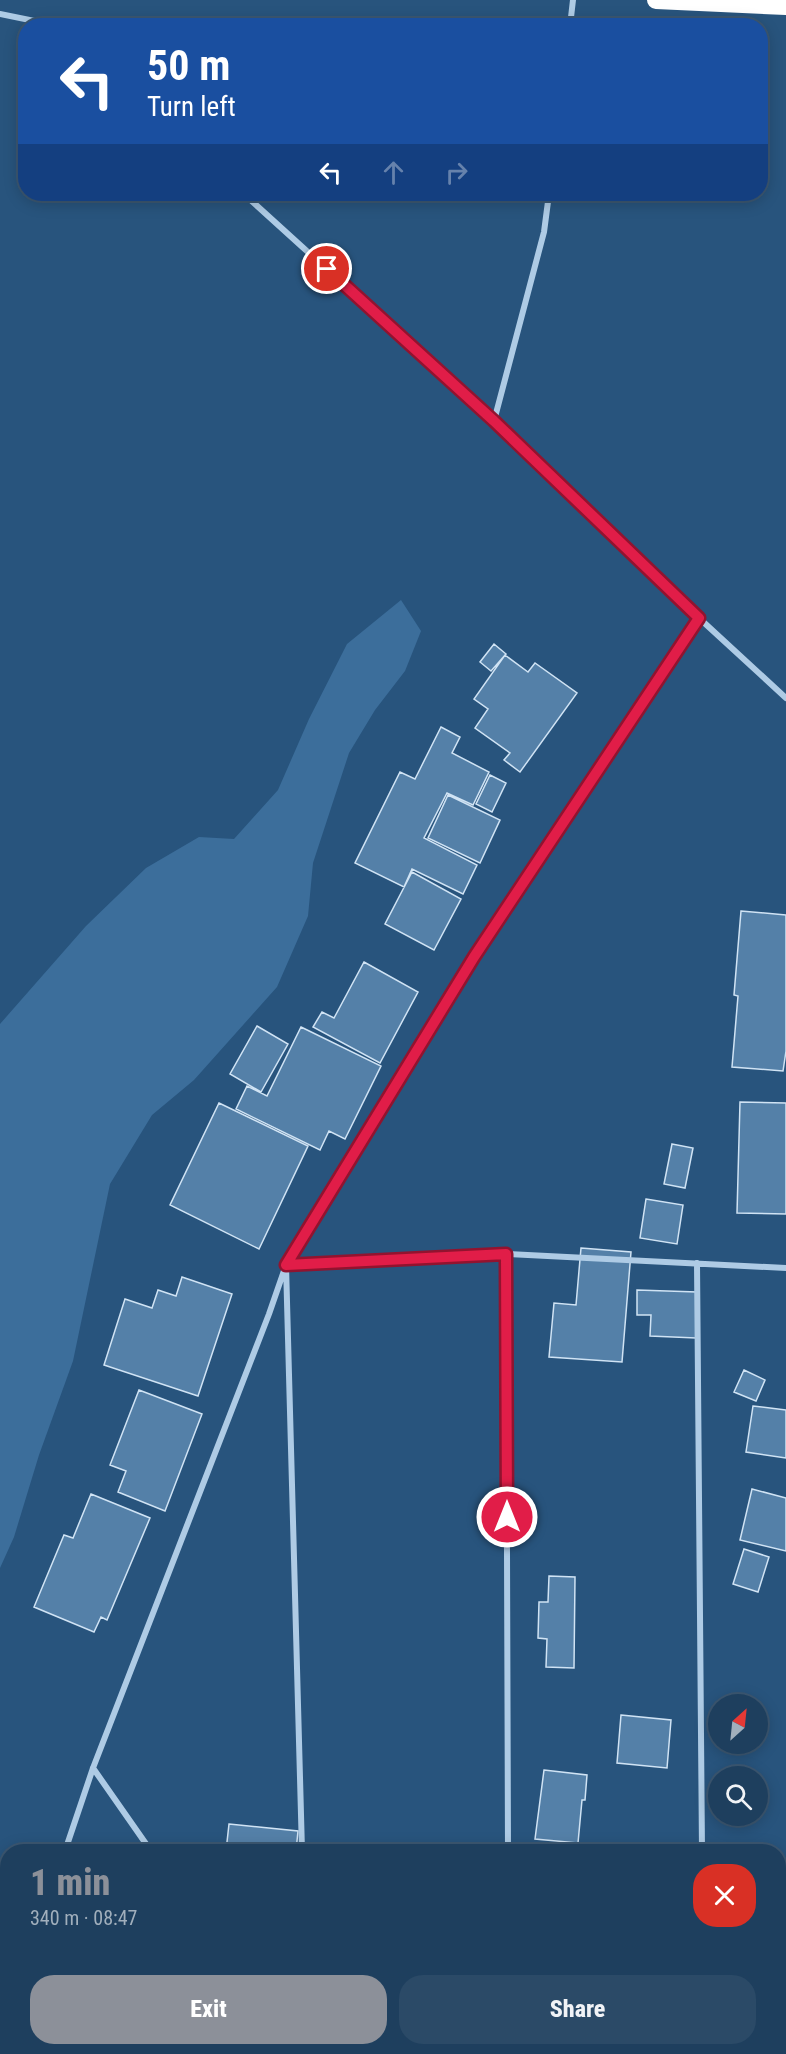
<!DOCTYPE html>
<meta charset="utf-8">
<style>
body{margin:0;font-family:"Roboto Condensed",sans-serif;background:#2b4a67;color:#f1f3f6;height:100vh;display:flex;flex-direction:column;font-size:22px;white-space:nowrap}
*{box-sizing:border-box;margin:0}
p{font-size:20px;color:#a1afbc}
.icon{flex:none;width:33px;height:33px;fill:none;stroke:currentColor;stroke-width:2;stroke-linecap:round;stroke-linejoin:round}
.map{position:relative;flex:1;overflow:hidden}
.panel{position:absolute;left:0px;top:1844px;width:786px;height:212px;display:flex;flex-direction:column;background:#1e3f5e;border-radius:24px 24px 0 0;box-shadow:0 3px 15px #0003,0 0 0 2px #3c5873}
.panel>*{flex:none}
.banner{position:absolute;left:18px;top:18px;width:750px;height:183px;border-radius:24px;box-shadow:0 3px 15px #0003,0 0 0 2px #3c5873;background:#1a4fa0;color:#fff;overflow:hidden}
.needle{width:39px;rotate:27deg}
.fabs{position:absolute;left:708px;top:1694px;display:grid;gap:12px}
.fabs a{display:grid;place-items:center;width:60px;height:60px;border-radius:50%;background:#1e3f5e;box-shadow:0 3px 15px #0003,0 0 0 2px #3c5873;font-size:30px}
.pin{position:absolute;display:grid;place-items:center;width:51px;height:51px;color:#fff;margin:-26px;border:3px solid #fff;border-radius:50%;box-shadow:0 2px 6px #0007}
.me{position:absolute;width:66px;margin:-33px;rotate:0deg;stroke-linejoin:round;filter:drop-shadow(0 0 4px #0008)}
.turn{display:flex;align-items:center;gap:21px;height:126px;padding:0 30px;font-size:27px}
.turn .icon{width:78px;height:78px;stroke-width:2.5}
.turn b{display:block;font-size:42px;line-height:51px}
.lanes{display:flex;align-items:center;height:57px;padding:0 30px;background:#0003;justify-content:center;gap:30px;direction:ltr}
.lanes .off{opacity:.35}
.round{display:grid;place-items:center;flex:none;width:63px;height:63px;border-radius:24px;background:#2b4a67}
.head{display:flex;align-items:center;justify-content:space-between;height:102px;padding:0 30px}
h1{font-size:36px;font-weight:800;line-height:45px;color:#8c9099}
.primary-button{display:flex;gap:12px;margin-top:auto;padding:12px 30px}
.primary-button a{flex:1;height:69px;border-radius:24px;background:#8c9099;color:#fff;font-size:24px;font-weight:800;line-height:69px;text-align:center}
.primary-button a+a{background:#2b4a67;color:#f1f3f6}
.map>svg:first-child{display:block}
.green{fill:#3c6e9b}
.building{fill:#5480a8;stroke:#d0e3f4;stroke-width:1.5}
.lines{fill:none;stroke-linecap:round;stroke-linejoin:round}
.street{stroke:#aecbe5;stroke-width:6}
.highway{stroke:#fff;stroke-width:18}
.route-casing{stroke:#92132f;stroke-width:15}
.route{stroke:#e11d48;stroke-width:10}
</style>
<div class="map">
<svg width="786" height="2054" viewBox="0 0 786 2054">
<rect width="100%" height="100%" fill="#28547d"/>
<path class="green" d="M401 600 421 631 405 671 375 710 349 753 313 863 308 916 277 987 194 1080 152 1115 110 1184 73 1361 39 1455 14 1537 0 1568V1024L86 926 146 868 199 837 234 839 278 790 309 719 347 644Z"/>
<path class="building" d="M494 644 506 654 491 671 480 662Z
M505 655 528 672 535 663 577 693 520 772 504 760 510 753 475 728 488 709 474 699Z
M441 727 460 737 452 753 489 772 473 805 447 793 424 838 477 865 463 894 412 869 404 887 355 863 400 772 415 779Z
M490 775 506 783 492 812 476 804Z
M448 795 500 820 480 863 428 838Z
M412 872 461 899 434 950 385 924Z
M741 911 786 915V1051L783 1071 732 1067 738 996 734 995Z
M364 962 418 992 380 1063 313 1027 322 1012 334 1018Z
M257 1026 288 1044 261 1092 230 1074Z
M301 1027 381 1066 345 1139 329 1131 320 1150 236 1109 247 1086 267 1096Z
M740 1102 786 1103V1214L737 1213Z
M219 1103 308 1146 259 1249 170 1205Z
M672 1144 693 1148 685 1188 664 1184Z
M646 1199 683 1205 677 1244 640 1238Z
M581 1248 631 1252 622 1362 549 1357 554 1303 576 1305Z
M182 1277 232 1294 198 1396 104 1365 125 1299 152 1308 158 1290 176 1296Z
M637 1290 697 1292 696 1338 650 1336 651 1315H637Z
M744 1370 765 1380 756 1401 734 1392Z
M139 1390 202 1414 165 1511 118 1492 126 1471 110 1465Z
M753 1406 786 1410V1458L746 1452Z
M752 1489 786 1498V1551L740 1540Z
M91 1494 150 1518 107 1620 101 1617 94 1632 34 1607 64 1535 73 1538Z
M744 1549 769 1557 758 1592 733 1584Z
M549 1576 575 1577 574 1668 546 1667 547 1639 538 1638 539 1602H548Z
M621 1715 671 1720 667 1768 617 1763Z
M544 1770 587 1775 585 1800H582L578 1843 535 1839Z
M229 1824 298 1831 296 1851H226Z
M0 1951 8 1952V2048H27L26 2054 0 2052Z
M95 2048H167V2054H94Z
M309 2048H356L354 2054H307Z"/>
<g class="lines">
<path class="street" d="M0 14 59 26
M570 26 573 0
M244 194 494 421
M549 194 544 232 494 421 699 618 786 698
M506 1254 508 1851
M697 1263 702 1851
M93 1768 151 1851
M65 1851 93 1768 269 1314 286 1265 474 957 699 618
M302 1851 286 1265 506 1254 786 1268
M65 2048 66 2054
M347 2048 363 2054
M508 2048V2054
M245 2054 248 2048
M603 2054 623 2048"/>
<path class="highway" d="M656 0 786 6"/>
</g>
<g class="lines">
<defs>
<path id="route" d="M327 269 494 421 699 618 474 957 286 1265 506 1254 507 1517"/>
</defs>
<use href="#route" class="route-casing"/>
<use href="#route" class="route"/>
</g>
</svg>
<div class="fabs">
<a><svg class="needle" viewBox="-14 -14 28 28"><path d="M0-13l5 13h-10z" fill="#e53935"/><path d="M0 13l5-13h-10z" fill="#a1afbc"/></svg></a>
<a><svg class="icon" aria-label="search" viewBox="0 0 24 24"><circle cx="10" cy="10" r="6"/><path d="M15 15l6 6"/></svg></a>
</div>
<div class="pin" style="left:327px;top:269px;background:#d93025"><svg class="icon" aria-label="arrive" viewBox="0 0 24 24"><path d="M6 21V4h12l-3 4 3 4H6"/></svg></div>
<svg class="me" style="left:507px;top:1517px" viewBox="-20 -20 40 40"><circle r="17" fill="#e11d48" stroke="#fff" stroke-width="3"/><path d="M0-11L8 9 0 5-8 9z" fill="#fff"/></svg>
<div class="banner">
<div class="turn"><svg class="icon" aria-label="left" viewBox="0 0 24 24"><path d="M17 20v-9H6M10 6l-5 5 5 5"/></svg><div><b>50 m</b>Turn left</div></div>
<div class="lanes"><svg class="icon" aria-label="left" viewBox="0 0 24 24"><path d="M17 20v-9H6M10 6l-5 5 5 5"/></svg><svg class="icon off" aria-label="ahead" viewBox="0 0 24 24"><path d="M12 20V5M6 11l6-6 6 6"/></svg><svg class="icon off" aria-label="right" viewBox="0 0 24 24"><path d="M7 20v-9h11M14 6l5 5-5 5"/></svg></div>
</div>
<section class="panel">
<div class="head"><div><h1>1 min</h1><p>340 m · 08:47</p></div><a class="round" style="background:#d93025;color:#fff"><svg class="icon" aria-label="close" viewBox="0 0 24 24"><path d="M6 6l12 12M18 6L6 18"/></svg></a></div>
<div class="primary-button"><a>Exit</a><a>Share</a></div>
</section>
</div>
